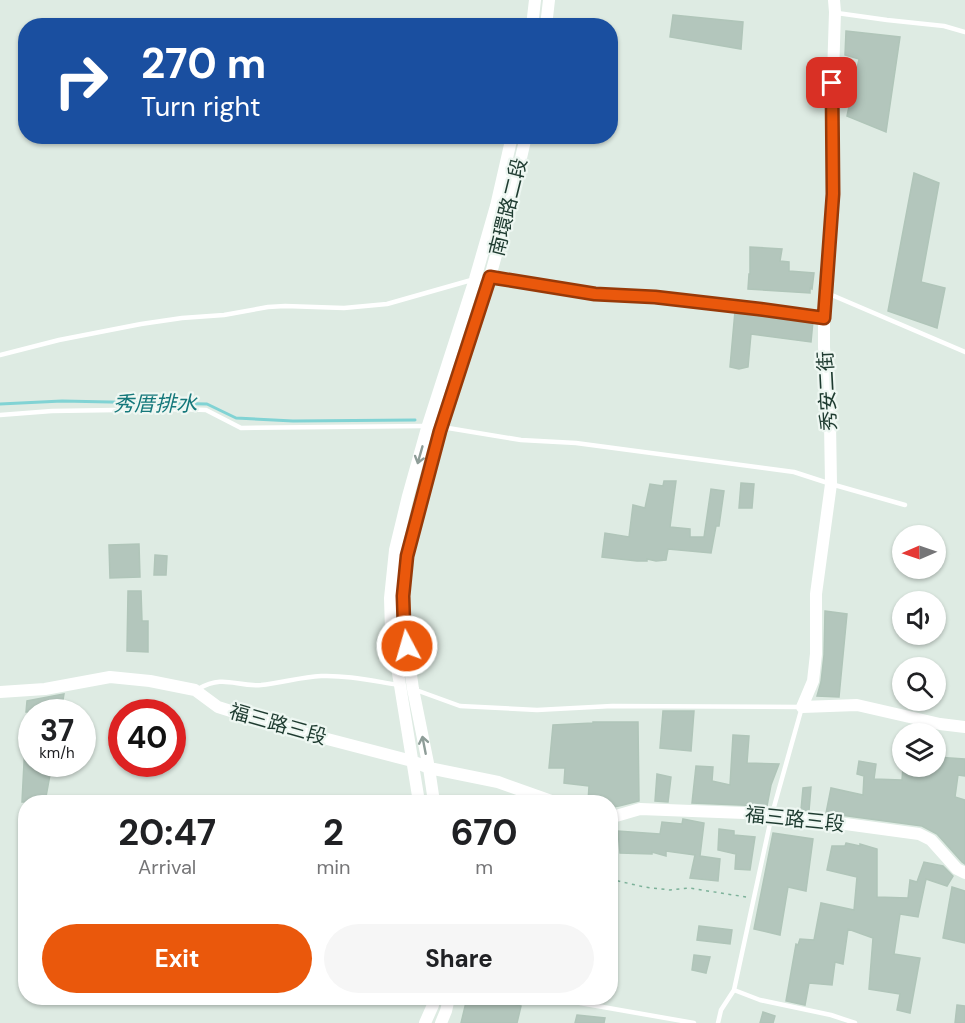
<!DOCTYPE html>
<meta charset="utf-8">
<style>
body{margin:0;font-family:"DM Sans","Noto Sans TC",sans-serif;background:#f6f6f6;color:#202124;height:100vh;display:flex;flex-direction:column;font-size:22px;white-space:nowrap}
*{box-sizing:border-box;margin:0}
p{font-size:20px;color:#757577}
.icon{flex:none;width:33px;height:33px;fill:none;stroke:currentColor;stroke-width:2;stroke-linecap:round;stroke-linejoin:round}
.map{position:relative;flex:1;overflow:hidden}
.sheet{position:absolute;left:18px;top:795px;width:600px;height:210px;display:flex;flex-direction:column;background:#fff;border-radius:24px;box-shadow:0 2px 4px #0004}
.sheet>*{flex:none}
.banner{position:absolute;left:18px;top:18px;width:600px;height:126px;border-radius:24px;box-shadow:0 2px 4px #0004;background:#1a4fa0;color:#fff;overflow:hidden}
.needle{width:39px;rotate:268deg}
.tools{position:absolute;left:892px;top:525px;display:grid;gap:12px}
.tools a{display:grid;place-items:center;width:54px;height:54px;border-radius:50%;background:#fff;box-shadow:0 2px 4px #0004;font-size:30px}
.speed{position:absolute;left:18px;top:699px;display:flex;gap:12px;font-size:30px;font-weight:700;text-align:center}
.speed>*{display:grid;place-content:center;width:78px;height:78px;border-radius:50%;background:#fff;box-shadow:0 2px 4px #0004;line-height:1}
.speed small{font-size:15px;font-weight:400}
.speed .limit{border:9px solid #d22;background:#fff;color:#111}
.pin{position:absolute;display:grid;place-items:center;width:51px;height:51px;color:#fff;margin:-26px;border-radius:12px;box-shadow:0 3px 9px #0006}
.me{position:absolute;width:66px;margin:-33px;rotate:354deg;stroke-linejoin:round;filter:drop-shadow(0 0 4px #0008)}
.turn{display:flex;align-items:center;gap:21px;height:126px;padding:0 24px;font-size:27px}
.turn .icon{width:78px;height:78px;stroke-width:2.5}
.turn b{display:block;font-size:42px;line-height:51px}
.eta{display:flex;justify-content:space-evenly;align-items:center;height:102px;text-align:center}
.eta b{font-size:36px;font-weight:700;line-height:42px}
.action{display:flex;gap:12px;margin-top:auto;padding:12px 24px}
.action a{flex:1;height:69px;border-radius:36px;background:#ea580c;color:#fff;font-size:24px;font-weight:700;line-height:69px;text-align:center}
.action a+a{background:#f6f6f6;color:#202124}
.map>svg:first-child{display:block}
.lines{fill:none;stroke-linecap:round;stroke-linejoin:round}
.stream{stroke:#81d3d4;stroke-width:3}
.building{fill:#b3c6bc;stroke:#b0c5b9;stroke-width:1.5}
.path{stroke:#7cb199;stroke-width:1.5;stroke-dasharray:3 4.5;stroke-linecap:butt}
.lane{stroke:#fff;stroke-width:4.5}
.secondary{stroke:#fff;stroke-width:12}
.oneway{stroke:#8e9d98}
.route-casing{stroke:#983908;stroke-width:15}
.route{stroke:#ea580c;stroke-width:10}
.labels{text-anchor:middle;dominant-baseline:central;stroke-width:4.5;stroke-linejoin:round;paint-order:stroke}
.street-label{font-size:20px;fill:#1e3b30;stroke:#eef7f2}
.water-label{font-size:21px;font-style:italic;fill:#15787b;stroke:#eef7f2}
</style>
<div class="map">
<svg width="965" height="1023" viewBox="0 0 965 1023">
<rect width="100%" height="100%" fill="#deebe3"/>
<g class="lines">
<path class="stream" d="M0 404 62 401 207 404 236 418 293 421 415 420"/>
</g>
<path class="building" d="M673 15 743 22 741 49 670 37Z
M846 31 900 37 886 132 847 116 859 59 845 55Z
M914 173 939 183 921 282 945 288 937 328 888 311Z
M750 247 782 249 780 261 789 262V271L814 273 812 289 810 288V293L748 289 749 274H750Z
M735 311 813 321 811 342 751 334 748 367 739 369 730 367Z
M664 481H676L670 527 690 529V537H704L711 489 724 491 719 526H716L711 553 668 549 666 560 656 561 647 559V561H637L602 557 605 533 629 537 633 505 645 508 650 484 663 486Z
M741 483 754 484 752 508H739Z
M139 544 140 577 110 578 109 545Z
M155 555 167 556 166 575H154Z
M128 591H141L142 621H148V652L127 651Z
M825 611 847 614 839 697 817 696 821 682 824 655Z
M64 694 61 712H26L27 701Z
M663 711H694L691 751 660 748Z
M593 722H638L639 801 619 806 612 807 610 802H588L589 786 564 783 565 768H549L553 725 593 723Z
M733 735 749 736 747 763 779 764 771 785 767 806 692 803 696 766 713 767 712 781 730 785Z
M25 743H32V764H52L45 802H22Z
M936 757 965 759V776L958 775 955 797 965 800V864L962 862 937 834 922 826 826 813 831 788 863 795 864 776 857 774 859 761 876 764 874 779 902 780 903 766H936Z
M657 774 671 777 668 802 655 801Z
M811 787 809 811 801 810 803 788Z
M683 819 704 823 700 856 720 859 718 881 690 878 695 855 666 851V856L652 852V854L620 853 618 831 660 834 662 822 682 824Z
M719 829 734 831V835L755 837 750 870 735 869 736 854 718 850Z
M773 833 813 839 806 891 788 887 780 935 754 929Z
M846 843 860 846V844L877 849V897L908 898 910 880 917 882 924 862 943 866 953 876 947 886 926 879 918 917 900 914 894 954 920 958 910 1013 897 1010 900 994 869 989 873 938 848 929 843 964 835 962 832 985 809 983 805 1005 786 1001 796 944 798 945 800 939 814 940 821 903 854 910 857 877 827 870 832 846H845Z
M952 887 965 891V943L943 938Z
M699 926 732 930 730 944 697 940Z
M694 955 710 957 706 973 692 970Z
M467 998H491L521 1006 517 1023H461Z
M957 1005 965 1006V1023H955Z
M763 1012 775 1016 773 1023H760Z
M577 1015 605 1018 604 1023H575Z"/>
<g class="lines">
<path class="path" d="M610 879 644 887 670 890 689 888 746 897"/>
<path class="lane" d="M837 13 887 20 944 26 965 32
M827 293 965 352
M0 355 59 340 141 324 182 318 224 315 268 307 285 306 344 308 387 304 475 279 490 277 595 294 655 298 759 309 822 318
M0 415 52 411 180 409 206 410 241 428 425 426
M442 427 521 440 576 443 794 472 831 484 905 505
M198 689C225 674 235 687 261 685 281 683 301 677 321 676 347 675 373 681 399 685
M416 690 460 706 537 710 612 706 802 707 772 814 734 990 721 1010 718 1023
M610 854 612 839 615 818
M734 990 760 1000 831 1015 855 1023
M581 998 580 1003 694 1023"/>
<path class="secondary" d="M834 0 835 12 832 107 833 194 824 318V347L830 423 831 484 816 594V654L813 681 802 707 857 705 940 724 965 727
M532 26 535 0
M546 26 549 0
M0 692 45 689 110 677 150 681 195 690 218 707 285 728 412 761 429 768 498 782 554 802
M419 802 391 630 390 598 395 550 408 496 427 428 475 279 496 206 512 136
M434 802 429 768 413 689 404 625 403 596 407 557 440 431 490 277 513 193 526 136
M610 815 616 816 640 809 772 814 919 834 931 840 957 869 965 873
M425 1023 433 1005 434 998
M441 1023 446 1011 449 998"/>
</g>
<defs><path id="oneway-shaft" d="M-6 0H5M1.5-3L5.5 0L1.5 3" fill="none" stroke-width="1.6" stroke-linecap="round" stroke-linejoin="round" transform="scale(1.5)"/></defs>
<g class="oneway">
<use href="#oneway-shaft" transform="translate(420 455) rotate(106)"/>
<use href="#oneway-shaft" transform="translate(424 745) rotate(-101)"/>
</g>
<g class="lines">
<defs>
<path id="route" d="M407 646 404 625 403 596 407 556 440 431 490 277 595 294 655 297 759 309 824 318 833 194 832 83"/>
</defs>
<use href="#route" class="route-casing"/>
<use href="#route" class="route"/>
</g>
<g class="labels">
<g class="street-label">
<text transform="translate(508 207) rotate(-76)">南環路二段</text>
<text transform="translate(827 391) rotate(-93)">秀安二街</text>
<text transform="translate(278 724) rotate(16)">福三路三段</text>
<text transform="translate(795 819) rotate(6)">福三路三段</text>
</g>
<g class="water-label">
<text x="155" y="404">秀厝排水</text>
</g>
</g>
</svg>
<div class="tools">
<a><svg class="needle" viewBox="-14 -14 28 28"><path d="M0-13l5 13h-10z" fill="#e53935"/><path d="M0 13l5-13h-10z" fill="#757577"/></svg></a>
<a><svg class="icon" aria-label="sound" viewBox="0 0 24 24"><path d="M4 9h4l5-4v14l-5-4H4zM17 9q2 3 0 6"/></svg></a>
<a><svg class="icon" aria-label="search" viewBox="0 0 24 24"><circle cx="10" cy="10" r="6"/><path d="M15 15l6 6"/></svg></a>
<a><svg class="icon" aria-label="layers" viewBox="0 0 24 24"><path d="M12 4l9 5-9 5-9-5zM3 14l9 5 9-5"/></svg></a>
</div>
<div class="speed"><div>37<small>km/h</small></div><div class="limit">40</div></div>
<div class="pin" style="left:832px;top:83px;background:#d93025"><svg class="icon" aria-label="arrive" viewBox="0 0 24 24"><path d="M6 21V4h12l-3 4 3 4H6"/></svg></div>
<svg class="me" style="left:407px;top:646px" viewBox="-20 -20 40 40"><circle r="17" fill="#ea580c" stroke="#fff" stroke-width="3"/><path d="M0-11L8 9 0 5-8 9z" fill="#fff"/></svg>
<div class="banner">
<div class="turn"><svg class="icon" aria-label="right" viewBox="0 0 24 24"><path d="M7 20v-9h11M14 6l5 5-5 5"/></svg><div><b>270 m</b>Turn right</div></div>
</div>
<section class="sheet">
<div class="eta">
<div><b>20:47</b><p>Arrival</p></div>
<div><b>2</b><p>min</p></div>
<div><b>670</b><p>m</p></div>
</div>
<div class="action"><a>Exit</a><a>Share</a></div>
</section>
</div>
